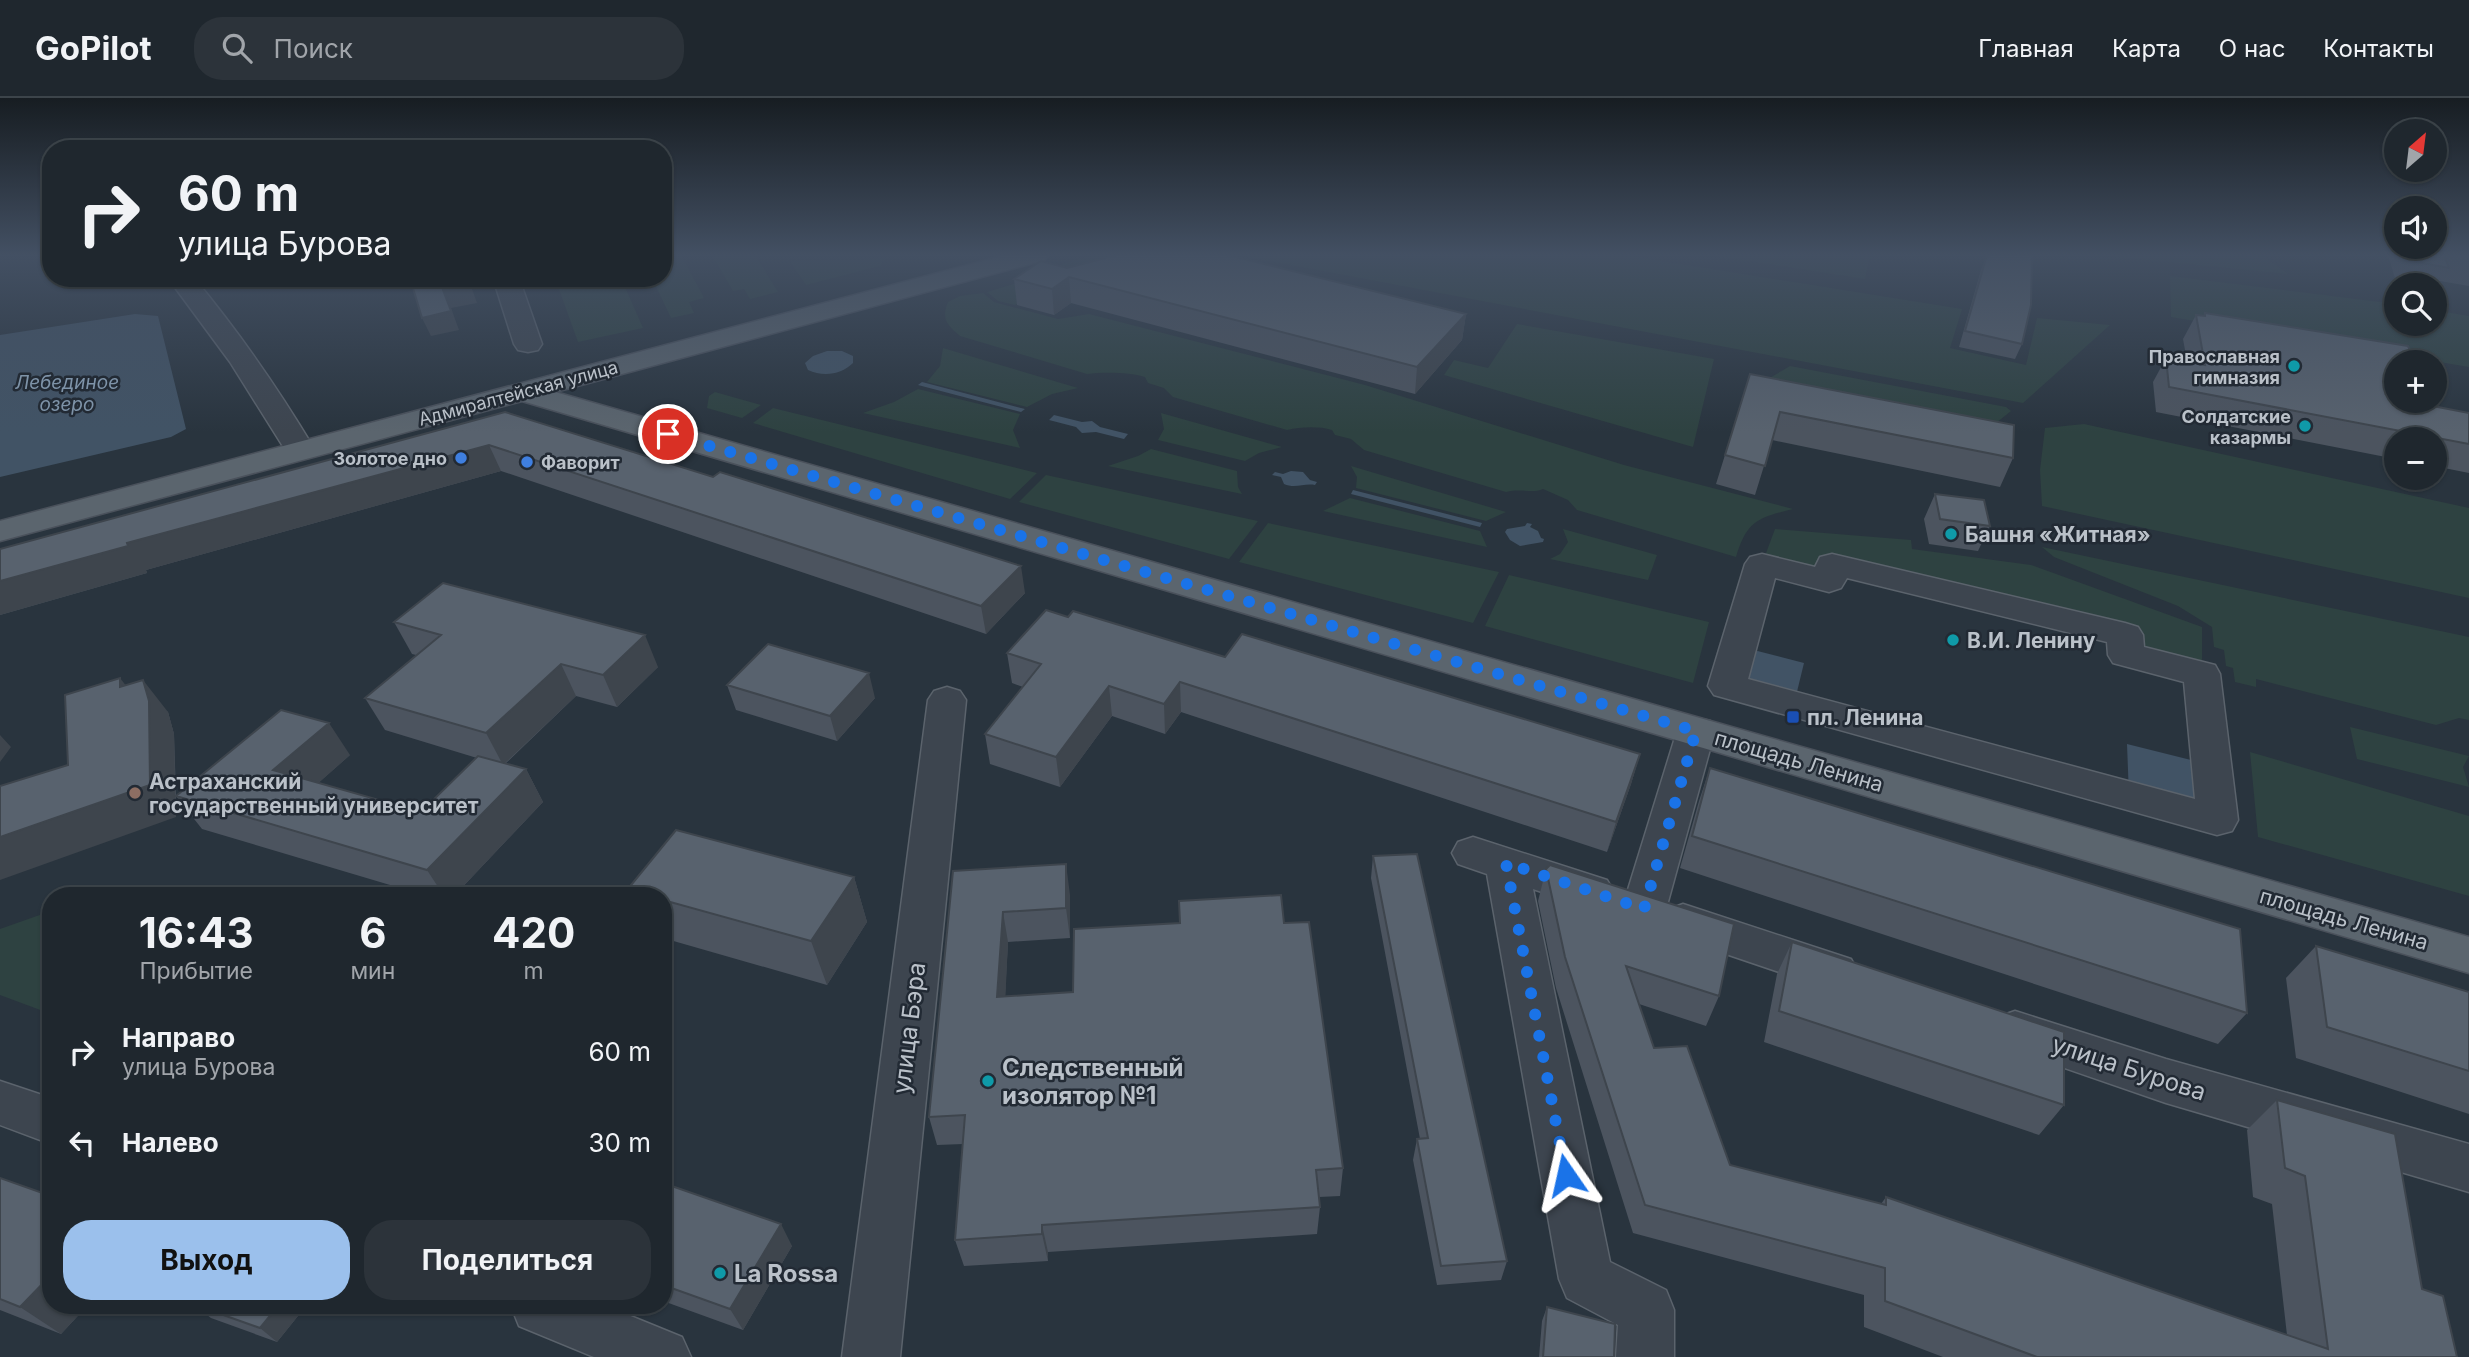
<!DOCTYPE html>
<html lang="ru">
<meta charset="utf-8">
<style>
body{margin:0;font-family:Inter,sans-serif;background:#2c333a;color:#f1f3f6;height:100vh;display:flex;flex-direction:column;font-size:26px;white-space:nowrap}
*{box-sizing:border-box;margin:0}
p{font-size:23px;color:#a1a5aa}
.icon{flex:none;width:38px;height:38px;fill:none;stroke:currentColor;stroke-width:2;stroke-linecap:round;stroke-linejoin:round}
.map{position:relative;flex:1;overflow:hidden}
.panel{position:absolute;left:42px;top:789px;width:630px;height:427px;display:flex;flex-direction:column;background:#1f272e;border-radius:28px;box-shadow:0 2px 5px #0004,0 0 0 2px #3c444a}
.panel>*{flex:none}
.top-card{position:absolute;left:42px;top:42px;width:630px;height:147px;border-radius:28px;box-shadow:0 2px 5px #0004,0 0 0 2px #3c444a;background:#1f272e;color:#f1f3f6;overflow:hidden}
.needle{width:46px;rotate:28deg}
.fabs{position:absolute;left:2384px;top:21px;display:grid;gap:14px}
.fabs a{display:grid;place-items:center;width:63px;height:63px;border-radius:50%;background:#1f272e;box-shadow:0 2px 5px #0004,0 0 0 2px #3c444a;font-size:35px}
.pin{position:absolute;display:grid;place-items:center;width:60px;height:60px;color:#fff;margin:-30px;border:4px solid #fff;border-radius:50%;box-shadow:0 2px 7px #0007}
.me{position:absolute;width:77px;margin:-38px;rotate:349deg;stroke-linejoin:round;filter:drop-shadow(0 0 5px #0008)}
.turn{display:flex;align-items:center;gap:24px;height:147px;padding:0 21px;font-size:32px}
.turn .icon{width:91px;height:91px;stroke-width:2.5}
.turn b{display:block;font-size:49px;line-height:60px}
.eta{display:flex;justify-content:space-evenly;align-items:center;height:119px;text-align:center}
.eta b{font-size:42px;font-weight:700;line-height:49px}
.primary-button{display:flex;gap:14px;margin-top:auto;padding:14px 21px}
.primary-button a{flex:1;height:80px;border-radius:28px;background:#9bc0ec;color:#111;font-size:28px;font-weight:700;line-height:80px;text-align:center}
.primary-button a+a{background:#2c333a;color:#f1f3f6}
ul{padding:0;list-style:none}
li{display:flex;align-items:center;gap:21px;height:91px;padding:0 21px}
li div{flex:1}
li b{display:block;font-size:26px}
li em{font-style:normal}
header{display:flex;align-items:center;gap:42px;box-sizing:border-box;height:98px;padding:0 35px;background:#1f272e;border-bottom:2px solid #3c444a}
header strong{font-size:33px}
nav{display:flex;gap:38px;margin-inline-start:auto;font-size:24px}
.search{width:490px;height:63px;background:#2c333a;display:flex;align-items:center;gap:18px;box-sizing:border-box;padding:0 24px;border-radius:28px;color:#a1a5aa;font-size:26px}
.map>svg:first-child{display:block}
.green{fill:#2e4241}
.water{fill:#415365}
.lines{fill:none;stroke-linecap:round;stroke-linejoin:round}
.minor-casing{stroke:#5b636c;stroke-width:3}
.major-casing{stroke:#4a515b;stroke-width:3}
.minor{fill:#3d454f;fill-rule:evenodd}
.major{fill:#5b656e;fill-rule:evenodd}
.wall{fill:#4c545f}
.shaded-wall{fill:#3e454d}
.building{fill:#58626e;stroke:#3e454d;stroke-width:2}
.route{stroke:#1a73e8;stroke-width:12;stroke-dasharray:0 21.6}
.culture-dot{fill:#0f9aa8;stroke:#222a34;stroke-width:2.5}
.shop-dot{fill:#3f7fe0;stroke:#222a34;stroke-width:2.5}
.transit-dot{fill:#1a4fb4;stroke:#222a34;stroke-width:2.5}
.education-dot{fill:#8d6e63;stroke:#222a34;stroke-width:2.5}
.labels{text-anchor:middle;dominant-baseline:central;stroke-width:5;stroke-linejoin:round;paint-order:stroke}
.far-poi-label{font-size:18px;font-weight:bold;fill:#bac1c9;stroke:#222a34;text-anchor:end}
.far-street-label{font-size:18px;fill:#bac1c9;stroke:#222a34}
.far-water-label{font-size:19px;font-style:italic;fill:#7e93a8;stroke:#222a34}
.poi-label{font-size:21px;font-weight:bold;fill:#bac1c9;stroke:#222a34;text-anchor:start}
.street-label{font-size:21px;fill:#bac1c9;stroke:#222a34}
.near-street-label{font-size:24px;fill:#bac1c9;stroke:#222a34}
.near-poi-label{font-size:24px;font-weight:bold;fill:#bac1c9;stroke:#222a34;text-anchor:start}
</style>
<header>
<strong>GoPilot</strong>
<div class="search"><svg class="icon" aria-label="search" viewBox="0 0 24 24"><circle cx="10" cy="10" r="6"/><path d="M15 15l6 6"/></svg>Поиск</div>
<nav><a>Главная</a><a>Карта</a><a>О нас</a><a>Контакты</a></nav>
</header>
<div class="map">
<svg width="2469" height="1259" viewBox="0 0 2469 1259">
<rect width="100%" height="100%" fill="#29343e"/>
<path class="green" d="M663 157H681L704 200 689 204 694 215 671 220 652 180H663Z
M712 157H755L778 194 750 201 744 191 733 193Z
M1094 157H1197L1043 188 1015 207 998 203 987 194 1031 181 1038 173Z
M1624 157 1962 211 1950 250 2026 267 2037 220 2110 227 2023 305 1243 158Z
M1710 157H1870L1865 181Z
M2099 157H2262L2288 176Z
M884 161 880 168 806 187 790 163Z
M2170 178 2396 206V226H2434V212L2469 218V269L2171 219Z
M555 180H621L643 230 578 244Z
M983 195 994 204 1058 221 1089 216 1365 287 1624 367 1793 411C1757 420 1747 423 1736 459L1577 412 1568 402 1543 391C1532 396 1522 390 1506 394L1364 352 1351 341 1335 337 1332 332C1318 328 1301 329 1287 332L1173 299 1164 290 1148 285 1145 279C1129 274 1104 274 1087 276L960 238C947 227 941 221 948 204L960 198Z
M1517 226 1714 261 1693 349 1444 277 1454 262 1488 270Z
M943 250 1078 290 1052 296 1027 309 927 284 940 268Z
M1790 268 2006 309 2011 313 1986 333 1768 281Z
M918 291 1020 316 1013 332 1020 350 863 315 894 304Z
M715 294 761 307 742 320 707 310 709 298Z
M773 310 1037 375 1010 401 753 325Z
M1161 315 1282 349 1259 355 1245 363 1158 342 1164 331Z
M2084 326 2469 410V500L2042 408 2040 372 2045 330Z
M1151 351 1237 373 1238 389 1242 396 1108 368 1138 358Z
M1351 368 1506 414 1486 423 1356 390 1357 379Z
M1046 377 1258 423 1229 461 1019 404Z
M1350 400 1480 433 1487 449 1323 413Z
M1268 425 1499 474 1473 525 1239 464Z
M1563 431 1657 457 1648 482 1550 461 1560 456 1568 444Z
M1775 431 1911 442 1912 451 2031 467 2202 529V576L2126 557 2125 537 1833 466 1829 483 1762 466Z
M2042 449 2469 539V622L2459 620 2436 627 2256 581V589L2235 584 2233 570 2226 568 2224 552 2214 549 2212 529 2178 508 2054 459Z
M1509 477 1709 524 1693 585 1485 528Z
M2350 629 2469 658 2463 669 2469 689 2357 661Z
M2250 654 2469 718V798L2258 739Z
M51 813V916L0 897V831Z"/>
<path class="water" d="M135 216 158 218 186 331 171 339 0 379V237Z
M827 253H842L853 258V265C841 277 823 279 808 272L805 265 813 258Z
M922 284 1025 311 1021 314 918 287Z
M1054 317 1082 324 1092 323 1100 329 1128 336 1124 341 1096 334 1082 335 1076 329 1049 322Z
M1291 373 1303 374 1310 382 1317 384 1315 387C1304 385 1295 391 1284 386L1281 379 1272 377 1275 374 1283 376Z
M1353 392 1482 425 1480 429 1351 396Z
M1527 425 1532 426 1530 429 1538 433 1541 440 1544 441 1543 444 1520 448 1510 442 1505 434 1507 431 1525 428Z
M1738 548 1804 565 1794 606 1727 588Z
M2127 646 2211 667 2217 722 2129 698Z"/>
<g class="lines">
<defs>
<path id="minor" d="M168 180H194C239 234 279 292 315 352L311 358 300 361 289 358 230 264Z
M493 180H519L542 246 538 252 528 254 518 252 514 246Z
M1762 456 1815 469 1820 459 1832 456 2125 525 2138 529 2143 537 2144 549 2215 567 2220 576 2238 722 2232 733 2217 737 1714 597 1708 588 1745 466 1750 459ZM1775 480 1829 494 1841 490 1847 480 2107 544 2108 557 2113 565 2184 584 2195 701 1748 581Z
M947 589 960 593 966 602 900 1259H842L928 602 934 593Z
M1696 620 1710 623 1715 633 1666 811 1660 823 1644 828 1628 823 1622 811 1677 633 1682 623Z
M1473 739 1607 782 1614 794 1607 806 1592 811 1533 791 1610 1164 1666 1192 1674 1212V1259H1616L1618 1227 1567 1200 1559 1181 1487 776 1458 766 1452 755 1458 744Z
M1683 806 1851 861 1858 874 1851 887 1835 893 1667 836 1661 824 1667 812Z
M2015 913 2166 961 2469 1046V1094L2166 1005 1998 947 1991 933 1998 919Z
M0 983 51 1000V1046L0 1027Z
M511 1208H606L682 1239 691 1259H594L519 1228Z"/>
<path id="major" d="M1006 157H1048L1045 162 555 294 2469 839V875L522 303 0 443V423Z"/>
</defs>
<use href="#minor" class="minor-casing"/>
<use href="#major" class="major-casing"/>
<use href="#minor" class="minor"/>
<use href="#major" class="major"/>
</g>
<path class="wall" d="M1987 157 2022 246 2015 261 1959 249 1981 172Z
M2388 157H2469V188L2440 183 2434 191V187H2397Z
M1067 170 1466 216 1462 242 1415 296 1071 205 1054 217 1017 207 1014 181Z
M281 180H330L304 190Z
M2205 215 2433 308 2469 315V375L2434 368V341H2396V361L2156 314 2153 284 2166 260 2187 263 2183 241 2196 217 2203 218Z
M1750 276 2013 360 2000 389 1772 342 1755 397 1716 386Z
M505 314 1025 495 986 536 501 373 146 472 147 475 0 517V451Z
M1935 396 1990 428 1978 453 1929 446 1924 421Z
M1068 519 1225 559 1640 656 1631 686 1607 754 1181 614 1165 636 1112 618 1060 689 990 666 985 636 1023 589 1012 585 1007 555Z
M394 524 658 569 617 609 576 598 505 666 526 671 543 704 454 798H427L202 731 176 698V719L68 667 126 587 168 614 174 636 176 698 350 657 318 685 421 714 477 660 385 632 365 600 416 557 412 556Z
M727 587 875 600 837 643 736 612Z
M1710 670 2247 915 2218 946 1680 770 1699 703Z
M1373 758 1507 1163 1501 1182 1437 1187 1413 1062 1417 1041H1420L1371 780Z
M1546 771 1719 898 1706 928 1639 906 1654 950 1730 1067 1881 1106 1886 1099 2287 1237 2272 1106 2253 1099 2247 1032 2277 1002 2422 1191 2457 1259H1943L1864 1229V1197L1633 1135 1556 890 1538 803Z
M953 773 1070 797V840L1008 844 1005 898 1073 894 1284 825 1343 1070 1340 1098 1319 1099 1320 1109 1317 1136 1048 1154V1163L964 1168 955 1142 963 1046 937 1047 929 1019Z
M854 779 867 824 827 887 663 840V798H630L627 792Z
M1792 844 2064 1007 2039 1037 1764 944 1777 876Z
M2316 848 2469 894V1016L2296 960 2286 880Z
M0 1080 51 1208H87L61 1236 0 1212Z
M663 1085 792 1148 743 1232 663 1203Z
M195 1208H306L277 1244 211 1220Z
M1547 1209 1614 1259H1539L1542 1223Z"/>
<path class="shaded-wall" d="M1069 179 1071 205 1054 217 1052 191Z
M298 180H330L304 190Z
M468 180 477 205 451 210 459 232 431 238 422 220 443 192Z
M1466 216 1462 242 1415 296 1417 269Z
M489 347 501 373 146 472 147 475 0 517V483L127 445Z
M1021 468 1025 495 986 536 981 508Z
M645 537 658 569 617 609 603 577Z
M561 566 576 598 503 667 486 635Z
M869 575 875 600 837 643 830 618Z
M120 580 145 612 120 589Z
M143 582 168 614 174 636 176 719 0 782V739L150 687Z
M1180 584 1181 614 1165 636 1164 606Z
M1109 588 1112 618 1060 689 1056 659Z
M329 625 350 657 296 705 273 672Z
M0 637 11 649 0 664Z
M1640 656 1631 686 1607 754 1616 724Z
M526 671 543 704 454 798H444L427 772Z
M1066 766 1070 797V840L1066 810Z
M854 779 867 824 827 887 811 843Z
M1003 814 1008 844 1004 928 997 899Z
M781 1126 792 1148 743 1232 730 1211Z
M1042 1127 1048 1154V1163L1042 1136Z
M51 1177V1208H87L61 1236 20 1209Z
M278 1208H306L277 1244 260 1230Z"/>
<path class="building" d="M1117 157H1228L1466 216 1417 269 1069 179 1052 191 1014 181 1041 163 1067 170Z
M1987 157H2032L2031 207 2022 246 1965 233Z
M2414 157H2444L2449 170 2417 164Z
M410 180H467L470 186 443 192 451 213 422 220Z
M2205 215 2408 248 2415 264H2396V303H2430L2433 308 2469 315V346L2169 289 2166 260 2205 267 2196 217 2205 218Z
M1750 276 2014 327 2013 360 1780 314 1765 368 1725 357Z
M505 314 713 379 720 374 1021 468 981 508 489 347 127 445 128 448 0 483V451Z
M1935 396 1984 402 1990 428 1940 421Z
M443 485 645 537 603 577 561 566 486 635 365 600 441 537 394 524Z
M1046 512 1068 519 1073 513 1225 559 1242 536 1640 656 1616 724 1180 584 1164 606 1109 588 1056 659 985 636 1041 566 1007 555Z
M768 546 869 575 830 618 727 587Z
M120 580V589L143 582 149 603 150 687 0 739V688L68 667 65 597Z
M281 612 329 625 273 672 421 714 478 658 526 671 427 772 176 698Z
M1710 670 2240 831 2247 915 1692 738Z
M676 732 854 779 811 843 663 802V798H650L627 792Z
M1417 756 1507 1163 1441 1168 1417 1041 1428 1040 1373 758Z
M1066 766V810L1003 814 997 899 1073 894 1074 831 1180 825 1179 803 1281 797 1284 825 1309 824 1343 1070 1316 1072 1320 1109 1042 1127V1136L955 1142 965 1017 929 1019 953 773Z
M1550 767 1734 826 1719 898 1626 868 1654 950 1687 948 1730 1067 1886 1107V1099L2328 1251 2305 1078 2285 1070 2277 1002 2395 1036 2422 1191 2443 1198 2457 1259H2037L1885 1203V1170L1645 1107 1565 859 1546 771Z
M1792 844 2064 934V1007L1779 913Z
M2316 848 2469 894V973L2327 929Z
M0 1080 51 1098V1177L20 1209 0 1201Z
M663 1085 781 1126 730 1211 663 1187Z
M198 1208H278L260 1230Z
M1547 1209 1615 1226 1614 1259H1543Z"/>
<linearGradient id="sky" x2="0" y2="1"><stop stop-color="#171d22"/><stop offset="0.47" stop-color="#435063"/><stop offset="1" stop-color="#435063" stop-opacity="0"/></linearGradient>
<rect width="2469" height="334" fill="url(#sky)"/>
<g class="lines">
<path class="route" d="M668 336 1696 633 1644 811 1506 765 1566 1077"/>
</g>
<g class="culture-dot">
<circle cx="2294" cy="268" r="7"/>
<circle cx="2305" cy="328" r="7"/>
<circle cx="1951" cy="436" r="7"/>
<circle cx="1953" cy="542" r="7"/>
<circle cx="988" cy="983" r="7"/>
<circle cx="720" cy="1175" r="7"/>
</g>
<g class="shop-dot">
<circle cx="461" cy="360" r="7"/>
<circle cx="527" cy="364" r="7"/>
</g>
<rect class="transit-dot" x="1786" y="612" width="14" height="14" rx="3.5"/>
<circle class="education-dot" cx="135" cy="695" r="7"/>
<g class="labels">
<g class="far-poi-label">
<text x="2280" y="258">Православная<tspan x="2280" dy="21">гимназия</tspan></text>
<text x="2291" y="318">Солдатские<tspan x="2291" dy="21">казармы</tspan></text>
<text x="447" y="360">Золотое дно</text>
<text x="541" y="364" text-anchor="start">Фаворит</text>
</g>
<g class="far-street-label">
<text transform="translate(518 295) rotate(-15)">Адмиралтейская улица</text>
</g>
<g class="far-water-label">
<text x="67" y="284">Лебединое<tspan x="67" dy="22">озеро</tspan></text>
</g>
<g class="poi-label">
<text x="1965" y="436">Башня «Житная»</text>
<text x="1967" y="542">В.И. Ленину</text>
<text x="1807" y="619">пл. Ленина</text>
<text x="149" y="683">Астраханский<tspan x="149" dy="24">государственный университет</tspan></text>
</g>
<g class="street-label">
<text transform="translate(1799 663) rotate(16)">площадь Ленина</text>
<text transform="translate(2344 821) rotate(16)">площадь Ленина</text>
</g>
<g class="near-street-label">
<text transform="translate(909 930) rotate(-83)">улица Бэра</text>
<text transform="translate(2129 970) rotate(18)">улица Бурова</text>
</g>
<g class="near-poi-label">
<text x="1002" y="969">Следственный<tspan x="1002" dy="28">изолятор №1</tspan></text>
<text x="734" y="1175">La Rossa</text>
</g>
</g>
</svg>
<div class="fabs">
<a><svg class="needle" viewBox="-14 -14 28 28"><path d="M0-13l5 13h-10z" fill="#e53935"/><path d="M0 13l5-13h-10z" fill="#a1a5aa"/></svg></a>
<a><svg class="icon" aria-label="sound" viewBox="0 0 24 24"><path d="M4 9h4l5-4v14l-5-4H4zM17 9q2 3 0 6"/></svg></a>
<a><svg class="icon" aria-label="search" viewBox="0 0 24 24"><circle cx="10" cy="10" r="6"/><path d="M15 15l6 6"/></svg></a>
<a>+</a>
<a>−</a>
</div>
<div class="pin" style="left:668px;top:336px;background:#d93025"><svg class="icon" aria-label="arrive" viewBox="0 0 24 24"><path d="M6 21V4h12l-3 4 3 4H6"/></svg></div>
<svg class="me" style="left:1566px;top:1077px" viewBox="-20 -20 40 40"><path d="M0-17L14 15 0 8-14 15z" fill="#1a73e8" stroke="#fff" stroke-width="4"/></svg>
<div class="top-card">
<div class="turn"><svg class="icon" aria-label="right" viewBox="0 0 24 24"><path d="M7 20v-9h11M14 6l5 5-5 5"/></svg><div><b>60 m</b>улица Бурова</div></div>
</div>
<section class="panel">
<div class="eta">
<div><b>16:43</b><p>Прибытие</p></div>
<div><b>6</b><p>мин</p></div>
<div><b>420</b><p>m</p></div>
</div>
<ul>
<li><svg class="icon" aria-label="right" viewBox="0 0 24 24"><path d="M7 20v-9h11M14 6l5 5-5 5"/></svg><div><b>Направо</b><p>улица Бурова</p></div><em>60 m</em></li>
<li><svg class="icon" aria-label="left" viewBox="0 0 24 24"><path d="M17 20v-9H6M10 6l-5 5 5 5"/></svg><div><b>Налево</b></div><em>30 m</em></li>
</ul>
<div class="primary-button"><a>Выход</a><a>Поделиться</a></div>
</section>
</div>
